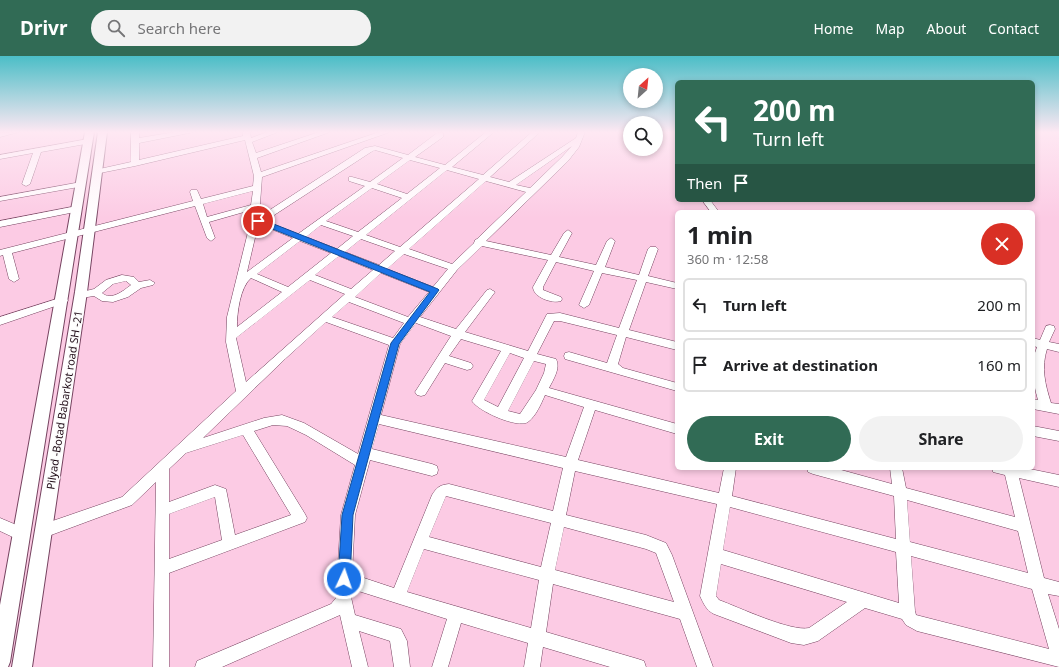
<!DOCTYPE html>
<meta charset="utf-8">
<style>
body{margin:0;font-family:"Noto Sans",sans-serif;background:#f2f2f2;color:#202124;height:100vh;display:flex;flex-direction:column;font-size:15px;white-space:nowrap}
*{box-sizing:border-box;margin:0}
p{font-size:13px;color:#757577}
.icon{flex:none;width:22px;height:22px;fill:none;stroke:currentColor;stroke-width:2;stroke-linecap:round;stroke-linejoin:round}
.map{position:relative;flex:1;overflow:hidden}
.side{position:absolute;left:675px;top:154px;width:360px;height:260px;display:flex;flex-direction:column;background:#fff;border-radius:6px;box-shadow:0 2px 6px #0003}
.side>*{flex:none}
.hud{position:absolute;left:675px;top:24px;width:360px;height:122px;border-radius:6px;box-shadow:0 2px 6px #0003;background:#316b55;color:#fff;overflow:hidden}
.needle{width:26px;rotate:27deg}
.tools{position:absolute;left:623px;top:12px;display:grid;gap:8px}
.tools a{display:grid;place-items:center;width:40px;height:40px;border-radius:50%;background:#fff;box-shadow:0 2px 6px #0003;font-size:20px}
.pin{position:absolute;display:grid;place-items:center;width:34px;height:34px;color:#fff;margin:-17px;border:2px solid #fff;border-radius:50%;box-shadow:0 1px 4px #0007}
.me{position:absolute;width:44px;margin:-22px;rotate:3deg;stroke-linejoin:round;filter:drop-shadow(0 0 3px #0008)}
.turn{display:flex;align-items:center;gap:14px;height:84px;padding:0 12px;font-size:18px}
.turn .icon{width:52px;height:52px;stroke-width:2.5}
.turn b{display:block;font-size:28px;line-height:34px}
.then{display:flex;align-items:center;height:38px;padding:0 12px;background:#0003;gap:8px;font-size:15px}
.round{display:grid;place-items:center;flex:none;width:42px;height:42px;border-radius:21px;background:#f2f2f2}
.summary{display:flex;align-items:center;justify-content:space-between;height:68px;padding:0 12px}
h1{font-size:24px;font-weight:700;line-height:30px}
.cta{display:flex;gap:8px;margin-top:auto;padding:8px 12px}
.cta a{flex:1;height:46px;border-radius:24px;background:#316b55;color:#fff;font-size:16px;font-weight:700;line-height:46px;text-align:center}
.cta a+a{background:#f2f2f2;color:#202124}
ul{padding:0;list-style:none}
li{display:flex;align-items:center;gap:12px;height:54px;margin:0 8px 6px;padding:0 4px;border:2px solid #e0e0e0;border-radius:6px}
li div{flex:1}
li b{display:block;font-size:15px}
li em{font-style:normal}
header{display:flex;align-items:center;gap:24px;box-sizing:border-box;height:56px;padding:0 20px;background:#316b55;color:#fff}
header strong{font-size:19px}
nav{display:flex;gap:22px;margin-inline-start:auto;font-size:14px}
.search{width:280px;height:36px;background:#f2f2f2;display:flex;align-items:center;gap:10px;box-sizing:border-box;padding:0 14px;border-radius:22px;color:#757577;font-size:15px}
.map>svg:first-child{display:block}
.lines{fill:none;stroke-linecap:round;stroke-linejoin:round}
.minor-casing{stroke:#764360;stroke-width:1}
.major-casing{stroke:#764360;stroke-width:2}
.minor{fill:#fff;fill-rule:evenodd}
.major{fill:#fff;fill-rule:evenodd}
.route{fill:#1a73e8;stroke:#114b97}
.labels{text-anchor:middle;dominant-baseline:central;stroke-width:3;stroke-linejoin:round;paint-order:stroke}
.street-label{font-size:11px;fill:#1e0a15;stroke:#fcfcfc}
</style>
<header>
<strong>Drivr</strong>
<div class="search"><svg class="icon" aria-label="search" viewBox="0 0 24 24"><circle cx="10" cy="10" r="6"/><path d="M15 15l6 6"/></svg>Search here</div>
<nav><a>Home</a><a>Map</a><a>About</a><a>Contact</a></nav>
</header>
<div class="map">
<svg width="1059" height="611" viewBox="0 0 1059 611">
<rect width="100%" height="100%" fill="#fccbe4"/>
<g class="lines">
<defs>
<path id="minor" d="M19 76 0 81V77Z
M131 76H139V82L175 76H194L139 87V104L243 80V76H250L251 82 267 76H278L252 86 256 97 319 76H330L257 102 261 116 379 76H390L262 121 259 161 365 92 375 90 408 99 437 77H443V81L415 101 445 109 486 76H494L452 111 483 119 532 76H540L490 121 509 126 576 82 578 76H585L579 91 568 105 486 185 551 199 564 177 568 174 572 177 559 201 596 209 607 185 611 182 615 185 605 211 639 219 648 193 650 191H656L658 193 648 220 677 227V233L646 226 629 274 677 286V294L626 281 618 308 623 312 677 327V335L565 303 564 300 565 297 569 296 607 307 617 279 560 265H554L537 298 556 303C561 312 553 324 549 332L677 368V378L595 354 578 404 719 437 724 412H736L732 440 896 483 894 440 813 418 808 416 807 412H834L892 428 890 412H902L906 432 1015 461 1005 419 993 416 992 412H1025L1059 419V431L1019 422 1044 522 1059 526V540L1048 538 1059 573V611L917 575 906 569 902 563 865 552 818 585 804 589 791 587 714 558C706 554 704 548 700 540L717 448 575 415 566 459 646 479 666 487 672 499 713 611H697L680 563 553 528 546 576 638 603 644 605 646 611H610L543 591 540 611H524L528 587 461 567 448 611H432L447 563 352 533 351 541 355 559 401 573 407 585 410 611H394L390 585 359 575 368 611H352L340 559 222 611H195L197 605 331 548 336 542 341 459 355 409 306 379 287 370 273 369 254 375 305 458 307 462 305 466 169 517V611H153L156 426 132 449 43 482 38 480 36 475 38 470 122 441 236 335 226 286 227 261 250 168 251 154 209 166 215 182 211 185 207 182 195 150 12 197 19 223 14 226 9 223 3 199 0 200V194L193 145 190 136 191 134H197L201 143 253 130 254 120 245 84 135 110 95 118V114L131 106ZM572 90 562 101 530 132 516 129ZM375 94 403 102 370 126 352 121H349V125L365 130 298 178 265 165 371 96ZM410 104 440 112 407 138 377 128ZM447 114 479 123 400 191 366 179ZM486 125 526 136 477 183 475 184 474 187 452 208 409 193ZM372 132 402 142 358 176 326 165ZM253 135 251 149 207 161 203 148ZM259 168 293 182 247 216 258 169ZM321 169 353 180 337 193 306 181ZM361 183 395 195 379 209 345 196ZM300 185 331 197 288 231 257 218ZM482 190 548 204 533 231C533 241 552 248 561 245L562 243 561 241 543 234V231L556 206 594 215 579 249 584 252 589 249 602 217 637 224 619 272 560 257 547 258 528 295 465 276 495 236 490 233 487 234 456 273 420 261 457 214ZM404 198 448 213 433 231 387 213ZM339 200 373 214 351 233 315 219ZM381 217 429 236 408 261 355 241ZM251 222 282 236 237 271C237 257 240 231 251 222ZM310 224 345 238 246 326 236 282ZM349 246 404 267 393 282 332 261ZM326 266 389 289 358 398 304 367 282 359 264 362 203 382 285 303ZM416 267 451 280 417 333 415 336 417 339 421 340 425 339 445 307 467 314 471 313 473 310 471 307 449 300 461 283 501 295 472 345C478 355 518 373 528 366 536 360 541 348 545 339L584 351 566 401 381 359 400 288ZM510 297 524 302 498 351 484 344ZM534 305 546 308 544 317 536 334 520 358 508 355ZM379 368 563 412 553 455 449 428C440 429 437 431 432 439L394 532 352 518 355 459 370 404 432 420 437 418 438 414 437 410 432 408 372 393ZM243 379 291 459 235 479 226 433 215 429 169 446V413L186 397ZM446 440 551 467 541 511 429 481ZM215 441 222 484 169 503V458ZM907 444 1018 475 1028 517 910 486ZM730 451 896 496 899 547 723 494ZM564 471 646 493 656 497 674 546 555 514ZM424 493 539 524 531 572 407 536ZM911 500 1032 533 1049 593 916 559 915 555ZM721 508 847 546 809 572C791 576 738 551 719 544L716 540Z
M88 83 92 85 91 87 41 96 30 128 26 130 22 128 33 97 0 103V99Z
M81 126H84V130L0 145V141Z
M702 144H710L719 156H711Z
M77 150 81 153 80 155 0 171V165Z
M122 219 134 221 139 226 150 224 155 227 153 229 141 232 128 241 113 246 102 245 94 240 81 242 76 239 78 237 94 233 106 224ZM126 225 131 229C123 235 111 245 102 237L113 228Z
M63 241 68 244 67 246 0 269V261Z
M1050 269 1054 270 1055 273 1049 286 1059 288V296L1047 293C1041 312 1045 328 1051 347L1059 348V358L1033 353V343L1038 344C1033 327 1030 308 1037 291L1033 290V282L1040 284 1046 270Z
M1033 370 1059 375V385L1033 380Z
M0 462 26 473 28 478 26 483 21 485 0 475Z"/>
<path id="major" d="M85 76H94L10 606 8 611H0V549Z
M98 76H107L87 236 32 611H12L75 236Z"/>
</defs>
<use href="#minor" class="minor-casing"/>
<use href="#major" class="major-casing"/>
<use href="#minor" class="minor"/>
<use href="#major" class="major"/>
</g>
<linearGradient id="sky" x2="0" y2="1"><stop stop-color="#4bbec7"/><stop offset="0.47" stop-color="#fee8f3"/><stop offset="1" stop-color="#fee8f3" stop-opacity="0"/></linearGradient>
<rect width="1059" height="162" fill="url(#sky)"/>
<path class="route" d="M255 163H261L438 233 439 234 399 288 353 459 350 523 348 528 344 529 340 528 338 523 342 459 391 287 430 236 255 166Z"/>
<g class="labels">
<g class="street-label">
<text transform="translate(64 344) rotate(-81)">Pilyad -Botad Babarkot road SH -21</text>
</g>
</g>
</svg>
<div class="tools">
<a><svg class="needle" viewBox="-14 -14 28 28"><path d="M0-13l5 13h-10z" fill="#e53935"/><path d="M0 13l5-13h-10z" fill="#757577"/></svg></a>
<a><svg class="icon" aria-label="search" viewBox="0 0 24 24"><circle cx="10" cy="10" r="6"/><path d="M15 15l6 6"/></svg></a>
</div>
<div class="pin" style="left:258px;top:165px;background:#d93025"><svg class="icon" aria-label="arrive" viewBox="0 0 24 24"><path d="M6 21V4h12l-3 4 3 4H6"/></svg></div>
<svg class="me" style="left:344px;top:523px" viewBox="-20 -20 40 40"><circle r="17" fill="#1a73e8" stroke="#fff" stroke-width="3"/><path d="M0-11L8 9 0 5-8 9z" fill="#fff"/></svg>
<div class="hud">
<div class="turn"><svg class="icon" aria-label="left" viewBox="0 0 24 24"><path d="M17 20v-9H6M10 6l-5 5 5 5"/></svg><div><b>200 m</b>Turn left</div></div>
<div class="then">Then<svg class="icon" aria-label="arrive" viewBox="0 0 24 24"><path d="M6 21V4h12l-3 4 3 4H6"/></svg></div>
</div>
<section class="side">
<div class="summary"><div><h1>1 min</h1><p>360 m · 12:58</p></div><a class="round" style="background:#d93025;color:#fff"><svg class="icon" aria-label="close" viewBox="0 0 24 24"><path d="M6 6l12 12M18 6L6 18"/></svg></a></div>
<ul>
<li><svg class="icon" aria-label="left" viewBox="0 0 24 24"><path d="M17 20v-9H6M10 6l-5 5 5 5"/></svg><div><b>Turn left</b></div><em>200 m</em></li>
<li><svg class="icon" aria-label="arrive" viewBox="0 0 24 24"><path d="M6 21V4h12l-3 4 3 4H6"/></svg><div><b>Arrive at destination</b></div><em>160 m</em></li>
</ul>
<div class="cta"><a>Exit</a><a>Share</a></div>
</section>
</div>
